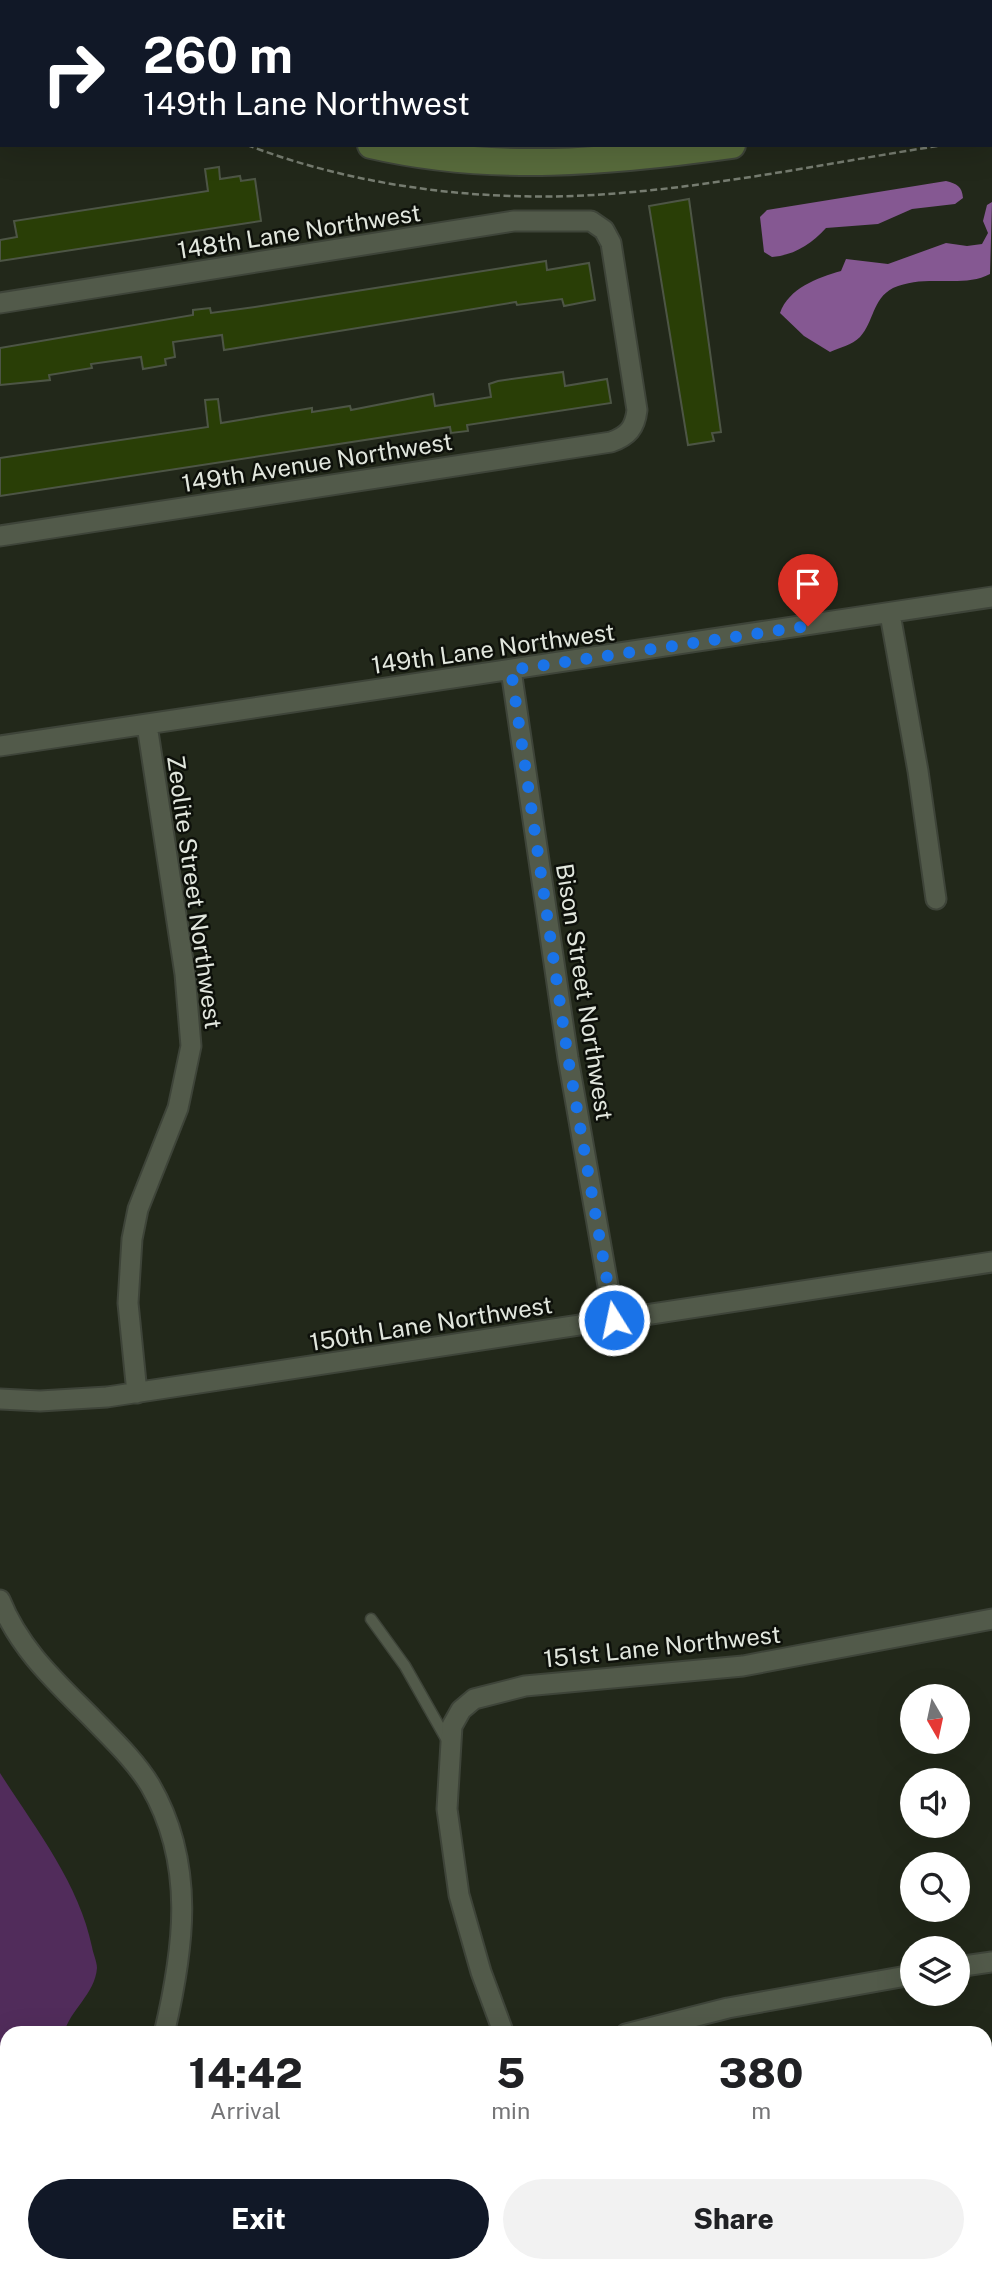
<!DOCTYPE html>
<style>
body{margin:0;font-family:"Public Sans",sans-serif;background:#f2f2f2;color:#202124;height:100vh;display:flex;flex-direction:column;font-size:26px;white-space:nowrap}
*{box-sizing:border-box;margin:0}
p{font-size:23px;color:#757577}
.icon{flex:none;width:38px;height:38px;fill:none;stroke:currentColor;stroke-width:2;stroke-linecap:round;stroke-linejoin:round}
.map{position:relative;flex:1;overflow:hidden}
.panel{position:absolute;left:0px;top:2026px;width:992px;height:247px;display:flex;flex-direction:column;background:#fff;border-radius:21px 21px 0 0;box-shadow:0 7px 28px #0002}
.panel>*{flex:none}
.banner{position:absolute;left:0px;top:0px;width:992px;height:147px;box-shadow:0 7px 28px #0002;background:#111827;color:#fff;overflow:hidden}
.needle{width:46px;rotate:171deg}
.fabs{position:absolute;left:900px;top:1684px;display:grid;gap:14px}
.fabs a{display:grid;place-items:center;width:70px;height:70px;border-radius:50%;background:#fff;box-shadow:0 7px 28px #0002;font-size:35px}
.pin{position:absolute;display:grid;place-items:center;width:60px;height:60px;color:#fff;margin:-72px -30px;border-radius:50% 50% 50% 0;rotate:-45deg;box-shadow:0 0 7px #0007}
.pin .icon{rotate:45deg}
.me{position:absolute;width:77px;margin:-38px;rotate:350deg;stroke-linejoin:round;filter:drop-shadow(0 0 5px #0008)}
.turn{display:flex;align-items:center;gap:24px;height:147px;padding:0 28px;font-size:32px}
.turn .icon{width:91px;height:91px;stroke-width:2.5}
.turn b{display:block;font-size:49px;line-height:60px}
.eta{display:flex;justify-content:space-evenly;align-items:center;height:119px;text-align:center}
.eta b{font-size:42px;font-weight:800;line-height:49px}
.action{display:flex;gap:14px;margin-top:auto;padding:14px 28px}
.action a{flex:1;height:80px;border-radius:42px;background:#111827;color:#fff;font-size:28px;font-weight:800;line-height:80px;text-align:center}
.action a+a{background:#f2f2f2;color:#202124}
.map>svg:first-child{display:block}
.green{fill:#512c5b}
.water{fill:#855892}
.building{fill:#293e06;stroke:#4d5545;stroke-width:2}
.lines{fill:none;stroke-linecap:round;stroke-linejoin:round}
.service-casing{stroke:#3e4439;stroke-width:13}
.minor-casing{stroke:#3e4439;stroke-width:23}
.secondary-casing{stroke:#3e4439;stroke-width:30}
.path{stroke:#767c70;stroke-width:2.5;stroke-dasharray:7 3.5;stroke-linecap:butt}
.service{stroke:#525a4a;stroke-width:10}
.minor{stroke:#525a4a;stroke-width:19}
.secondary{stroke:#586b3c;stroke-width:26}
.route{stroke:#1a73e8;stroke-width:12;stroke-dasharray:0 21.6}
.labels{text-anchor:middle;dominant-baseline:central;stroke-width:5;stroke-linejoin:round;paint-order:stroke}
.street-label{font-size:24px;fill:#e1e6dd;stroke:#0d100a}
</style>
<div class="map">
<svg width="992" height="2272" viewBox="0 0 992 2272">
<rect width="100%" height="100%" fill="#22281a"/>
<path class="green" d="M0 1773C35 1828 79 1883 92 1947 93 1953 97 1962 97 1968 95 1994 70 2010 64 2033L7 2034V2266H255V2272H0Z
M985 2249 992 2251V2272H713L720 2266H985Z"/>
<path class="water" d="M946 181C957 184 962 186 963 198L955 204 912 209 878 224 826 228C811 244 795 255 772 257L764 252 760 217 767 210Z
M992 202 990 274C962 289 926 273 893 288 872 299 874 322 860 337 852 345 839 348 830 352L804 336 780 313C789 288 817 278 841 271L846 259 888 264 946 243 967 246 982 244 988 233 983 221 987 205Z"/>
<path class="building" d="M219 167 220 179 240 176 241 181 255 179 261 221 0 261V240L17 237 14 221 208 191 205 169Z
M689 199 721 432 712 433 714 441 688 445 649 206Z
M546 261 547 270 589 263 595 300 564 306 562 299 517 305 516 302 224 350 222 335 173 342 175 357 165 359 166 365 143 369 141 357 91 364 92 368 49 375 50 380 0 385V348L193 315V310L210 308 211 313 255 307Z
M563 372 565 386 607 379 611 403 467 425 468 431 451 433 450 427 0 496V458L208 427 205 400 218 399 221 423 312 408V412L350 406 351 410 433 394 435 406 491 397 489 384 498 381Z"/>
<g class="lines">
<defs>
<path id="service" d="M371 1619 405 1666 448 1742"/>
<path id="minor" d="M0 303 514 221H591L604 230 611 243 637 410C635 428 628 436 611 442L0 536
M890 614 918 771 936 899
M511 670 568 1058 614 1320
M0 746 992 597
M137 1393 128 1303 132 1239 138 1209 178 1108 191 1046 185 974 147 725
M0 1399 40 1401 107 1397 992 1262
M0 1600C19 1648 54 1680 90 1716 111 1738 134 1759 150 1785 196 1864 184 1949 164 2034
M957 1967 992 1962
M504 2034 481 1972 459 1895 447 1809 452 1726 461 1710 474 1699 525 1686 743 1666 992 1619
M626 2034 728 2008 912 1975
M551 2272 553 2266"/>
<path id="secondary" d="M52 0 55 2
M990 70 992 69
M990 110H992
M371 145C492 173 611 162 732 145"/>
</defs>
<use href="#service" class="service-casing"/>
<use href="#minor" class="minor-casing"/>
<use href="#secondary" class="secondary-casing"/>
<path class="path" d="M990 2 991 0
M0 14 2 15
M990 21 992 25
M990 138H992
M247 145C360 188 488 203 608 194 720 186 833 162 944 145"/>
<use href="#service" class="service"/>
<use href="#minor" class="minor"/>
<use href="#secondary" class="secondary"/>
</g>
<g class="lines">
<path class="route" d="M614 1320 568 1058 511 670 808 626"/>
</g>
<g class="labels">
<g class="street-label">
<text transform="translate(299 231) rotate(-9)">148th Lane Northwest</text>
<text transform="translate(317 462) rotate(-9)">149th Avenue Northwest</text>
<text transform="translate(493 648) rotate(-8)">149th Lane Northwest</text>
<text transform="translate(195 892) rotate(82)">Zeolite Street Northwest</text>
<text transform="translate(585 992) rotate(81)">Bison Street Northwest</text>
<text transform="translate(431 1323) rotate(-9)">150th Lane Northwest</text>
<text transform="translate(662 1646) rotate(-6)">151st Lane Northwest</text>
</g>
</g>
</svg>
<div class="fabs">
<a><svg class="needle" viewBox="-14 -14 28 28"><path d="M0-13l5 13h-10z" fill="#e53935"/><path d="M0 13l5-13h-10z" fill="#757577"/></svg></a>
<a><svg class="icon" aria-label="sound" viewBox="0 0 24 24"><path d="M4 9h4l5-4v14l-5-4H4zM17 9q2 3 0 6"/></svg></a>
<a><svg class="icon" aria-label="search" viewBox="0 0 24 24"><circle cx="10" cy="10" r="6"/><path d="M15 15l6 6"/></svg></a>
<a><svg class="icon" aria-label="layers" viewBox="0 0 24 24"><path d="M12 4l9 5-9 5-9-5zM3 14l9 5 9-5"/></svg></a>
</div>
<div class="pin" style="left:808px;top:626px;background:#d93025"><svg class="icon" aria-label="arrive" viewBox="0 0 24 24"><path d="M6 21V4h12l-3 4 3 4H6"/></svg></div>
<svg class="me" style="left:614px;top:1320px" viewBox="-20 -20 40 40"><circle r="17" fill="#1a73e8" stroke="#fff" stroke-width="3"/><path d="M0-11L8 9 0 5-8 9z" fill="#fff"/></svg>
<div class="banner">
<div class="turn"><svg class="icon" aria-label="right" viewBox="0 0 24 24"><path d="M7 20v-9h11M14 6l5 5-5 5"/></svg><div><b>260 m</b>149th Lane Northwest</div></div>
</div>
<section class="panel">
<div class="eta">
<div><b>14:42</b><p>Arrival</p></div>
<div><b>5</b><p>min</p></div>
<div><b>380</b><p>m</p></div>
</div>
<div class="action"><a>Exit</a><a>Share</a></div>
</section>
</div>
